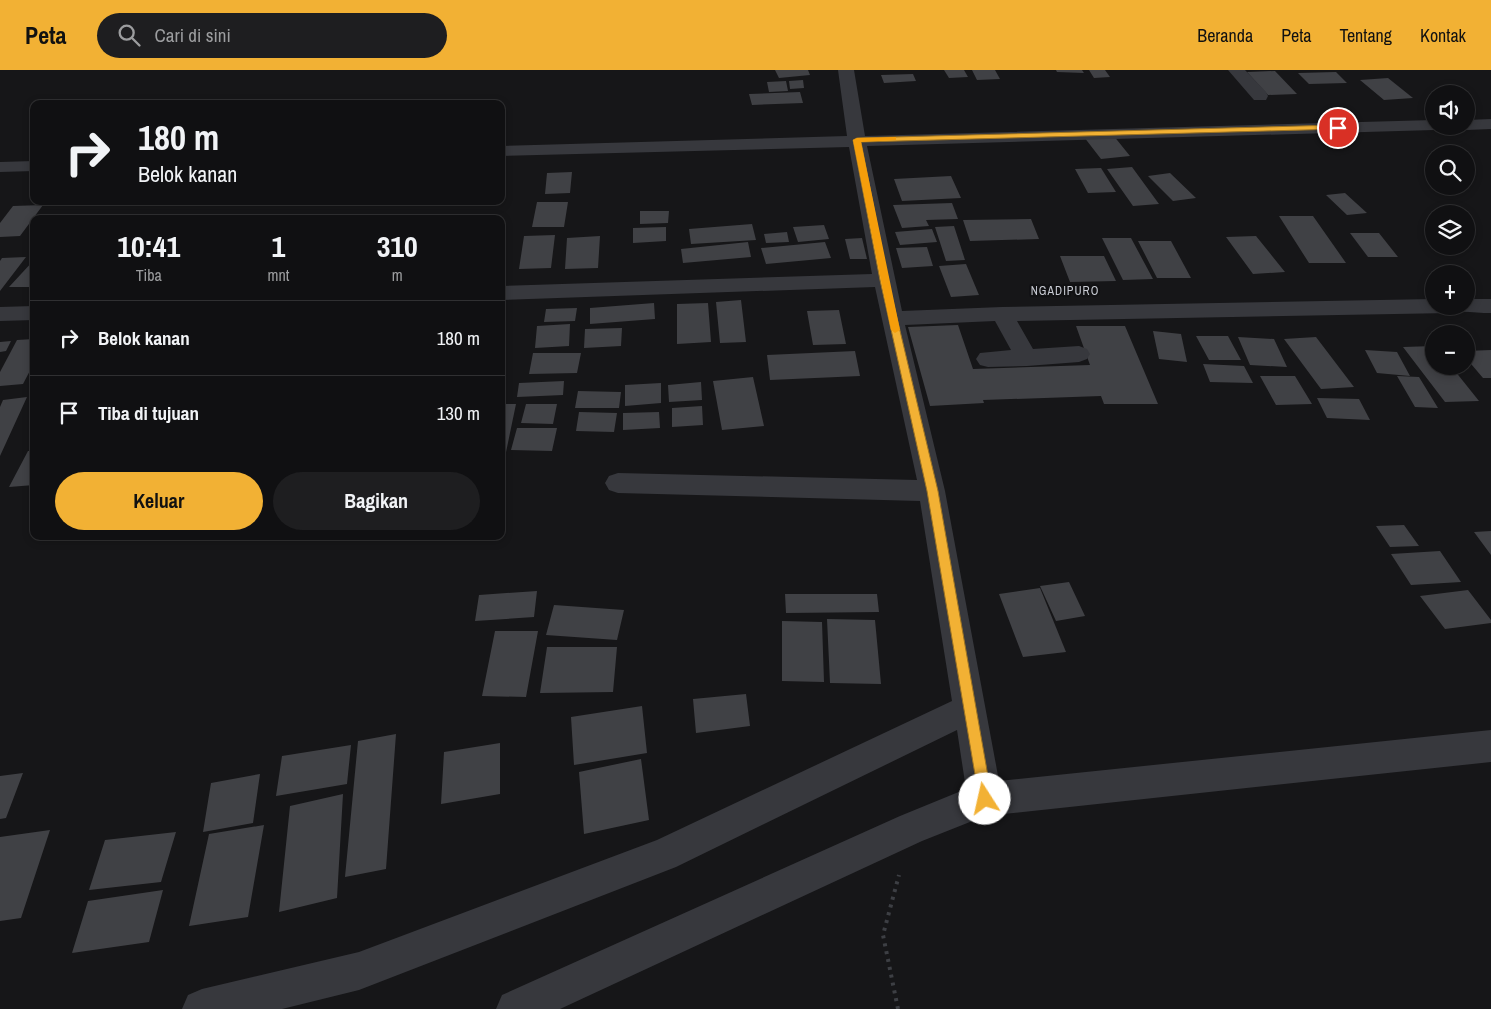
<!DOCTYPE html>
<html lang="id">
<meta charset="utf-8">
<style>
body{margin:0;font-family:"Archivo Narrow",sans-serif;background:#1e1e20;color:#f1f3f6;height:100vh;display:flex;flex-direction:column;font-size:19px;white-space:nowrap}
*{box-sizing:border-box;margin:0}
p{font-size:16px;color:#9c9d9f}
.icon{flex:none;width:28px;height:28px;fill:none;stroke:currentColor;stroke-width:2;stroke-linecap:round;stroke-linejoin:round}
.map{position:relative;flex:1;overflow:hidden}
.sheet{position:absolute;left:30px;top:145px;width:475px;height:325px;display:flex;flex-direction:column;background:#101012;border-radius:10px;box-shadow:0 2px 8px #0003,0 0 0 1px #303032}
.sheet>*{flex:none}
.hud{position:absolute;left:30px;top:30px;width:475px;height:105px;border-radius:10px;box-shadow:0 2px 8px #0003,0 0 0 1px #303032;background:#101012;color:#f1f3f6;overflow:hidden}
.tools{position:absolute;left:1425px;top:15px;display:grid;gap:10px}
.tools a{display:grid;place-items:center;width:50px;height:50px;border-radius:50%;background:#101012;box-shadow:0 2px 8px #0003,0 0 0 1px #303032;font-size:25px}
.pin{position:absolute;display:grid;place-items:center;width:42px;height:42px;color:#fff;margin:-21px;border:2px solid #fff;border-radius:50%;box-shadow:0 1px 5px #0007}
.me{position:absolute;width:55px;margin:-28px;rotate:350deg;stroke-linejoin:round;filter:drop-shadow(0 0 4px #0008)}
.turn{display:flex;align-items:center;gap:18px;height:105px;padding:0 25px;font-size:22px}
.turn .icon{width:65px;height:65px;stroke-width:2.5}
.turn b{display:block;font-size:35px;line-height:42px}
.eta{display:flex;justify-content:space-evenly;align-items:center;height:85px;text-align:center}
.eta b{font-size:30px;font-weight:700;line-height:35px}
.action{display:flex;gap:10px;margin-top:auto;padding:10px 25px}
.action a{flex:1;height:58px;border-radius:30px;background:#f2b134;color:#111;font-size:20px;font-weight:700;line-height:58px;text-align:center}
.action a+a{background:#1e1e20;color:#f1f3f6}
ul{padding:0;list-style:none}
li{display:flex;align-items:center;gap:15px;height:75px;padding:0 25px;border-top:1px solid #303032}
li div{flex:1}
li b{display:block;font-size:19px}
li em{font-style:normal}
header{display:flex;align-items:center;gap:30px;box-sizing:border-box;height:70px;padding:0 25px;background:#f2b134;color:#111}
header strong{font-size:24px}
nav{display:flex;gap:28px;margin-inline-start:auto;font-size:18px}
.search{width:350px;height:45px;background:#1e1e20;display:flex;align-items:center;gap:12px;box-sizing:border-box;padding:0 18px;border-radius:28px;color:#9c9d9f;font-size:19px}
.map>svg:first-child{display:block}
.building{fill:#404145}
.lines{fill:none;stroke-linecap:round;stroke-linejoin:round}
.path{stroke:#3d3f44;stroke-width:4;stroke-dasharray:3 5;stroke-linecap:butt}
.minor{fill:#37383d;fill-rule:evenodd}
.route{fill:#f2b134;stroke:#9d7322}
.slow{fill:#f59e0b}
.labels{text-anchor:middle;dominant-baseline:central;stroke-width:4.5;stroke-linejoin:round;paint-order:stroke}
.far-quarter-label{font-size:12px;letter-spacing:1px;fill:#c9ccd4;stroke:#111113}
</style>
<header>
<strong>Peta</strong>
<div class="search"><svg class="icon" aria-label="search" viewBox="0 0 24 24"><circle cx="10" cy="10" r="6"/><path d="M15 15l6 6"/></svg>Cari di sini</div>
<nav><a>Beranda</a><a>Peta</a><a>Tentang</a><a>Kontak</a></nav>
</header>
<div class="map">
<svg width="1491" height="939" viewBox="0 0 1491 939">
<rect width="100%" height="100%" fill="#161618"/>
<path class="building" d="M775 0H808L810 5 779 8Z
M944 0H964L968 7 949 8Z
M972 0H995L1000 9 977 10Z
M1056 0H1082L1084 3 1057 2Z
M1089 0H1105L1110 7 1094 8Z
M1275 1 1297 24 1268 25 1247 2Z
M1336 2 1347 13 1309 14 1298 3Z
M913 4 916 11 884 13 881 5Z
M1388 8 1413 28 1384 30 1360 10Z
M803 10 804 18 790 19 789 11Z
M786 11 788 21 769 22 767 12Z
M800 22 803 33 752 35 749 24Z
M1113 65 1130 86 1101 89 1084 67Z
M1132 97 1159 134 1133 136 1107 99Z
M1101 98 1116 122 1088 123 1075 99Z
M572 102 570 123 545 124 547 103Z
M1170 103 1196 128 1173 131 1148 106Z
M951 106 961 128 902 131 894 109Z
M1345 123 1367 143 1347 145 1326 125Z
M537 132H568L564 157H532Z
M952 133 958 149 926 150 929 156 902 158 893 135Z
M43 135 20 166 0 167V153L13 136Z
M640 141H669L668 153 640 154Z
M1279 146H1313L1346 193H1309Z
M1031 149 1039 169 970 171 963 150Z
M752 154 756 170 691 174 689 159Z
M824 155 829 169 798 172 793 157Z
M954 156 965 190 946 191 935 157Z
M666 157V171L633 173V158Z
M932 159 937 172 900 175 895 162Z
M787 162 789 172 766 173 764 164Z
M1350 163H1379L1398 187H1368Z
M555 165 551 198 519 199 524 166Z
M600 166 598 198 565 199 567 168Z
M1256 166 1285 202 1253 204 1226 167Z
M862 168 867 189H850L845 169Z
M1102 168H1131L1153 209 1123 210Z
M1138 171H1171L1191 208H1157Z
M748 172 751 187 683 193 681 179Z
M825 172 831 188 766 194 761 178Z
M927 177 933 196 902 198 896 178Z
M1060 186H1104L1116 211 1070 212Z
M26 187 0 221V191L2 188Z
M34 190V217H9Z
M966 194 979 225 951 227 939 196Z
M741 230 746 272 720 273 716 232Z
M654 233 655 249 590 254V238Z
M708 233 711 272 677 274V234Z
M577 238 575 251 544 252 546 239Z
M839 240 846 274 813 275 807 241Z
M570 254 569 276 535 278 537 256Z
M958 255 973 299 1090 295 1076 256H1125L1158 334H1104L1101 326 983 330 984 333 930 336 908 257Z
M622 258 621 276 584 278 585 259Z
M1153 261 1181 264 1187 292 1159 289Z
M1196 266H1228L1241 290H1209Z
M1238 267 1274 269 1287 297 1250 295Z
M1316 267 1354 317 1321 319 1284 269Z
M34 269V293L23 314 0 316V302L17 270Z
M11 271 6 281 0 282V272Z
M1434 276V296H1451L1479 331 1445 332 1403 277Z
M1365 280 1397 282 1410 306 1377 303Z
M1491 280V308H1483L1466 288V281Z
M855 281 860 306 770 310 767 285Z
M533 283H581L577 303 529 304Z
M1203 294 1244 296 1253 313 1210 312Z
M1260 306H1295L1312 334 1276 335Z
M1397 306 1419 307 1438 338 1415 337Z
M753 307 764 356 722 360 713 311Z
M564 311 563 325 517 327 519 313Z
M701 312 702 330 669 332 668 315Z
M661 313V333L625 336V315Z
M578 321 621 322 619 338H575Z
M27 327 0 386V337L3 330Z
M1317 328 1359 329 1370 350 1327 348Z
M501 334H516L505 387H501Z
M526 334H557L553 354 521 353Z
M702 336 703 355 672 357V338Z
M579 342 617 343 614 362 576 361Z
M659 342 660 358 623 360V343Z
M517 358H557L552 381 511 380Z
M28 381H34V415L9 417Z
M1404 455 1419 476 1390 477 1376 456Z
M1491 461V485L1474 462Z
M1440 481 1461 512 1411 515 1391 484Z
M1069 512 1085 546 1056 551 1040 516Z
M1040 518 1066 582 1023 587 999 524Z
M1468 520 1491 550V553L1445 559 1420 526Z
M537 521 534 547 475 551 479 525Z
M785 524H877L879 542 786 543Z
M554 535 624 540 617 570 546 565Z
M827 549 875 550 881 614 830 613Z
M782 551 822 552 824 612 782 611Z
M495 561H538L526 627 482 626Z
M547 577H617L613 622 540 623Z
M746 624 750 656 696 663 693 629Z
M642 636 647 683 574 695 571 647Z
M396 664 386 799 345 807 358 671Z
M500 673V724L441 734 444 682Z
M351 675 347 714 276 726 282 686Z
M641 689 649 750 584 764 579 702Z
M23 703 6 748 0 749V706Z
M260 704 253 753 203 762 211 713Z
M343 724 337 828 279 842 290 736Z
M264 755 248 847 189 856 209 764Z
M50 760 21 848 0 851V767Z
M176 762 161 812 89 820 105 770Z
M163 820 149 872 72 883 88 831Z"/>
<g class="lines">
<path class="path" d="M898 939 883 865 899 805"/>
<path class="minor" d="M838 0H854L865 66 1434 50V56H1442L1434 60 867 76 902 241 1002 237 1434 229V236H1466V229H1491V243C1477 243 1462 240 1450 243L1017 251 1033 279 1079 276 1087 279 1090 284 1087 289 1079 292 1027 296 988 297 980 295 976 289 980 283 1011 280 995 251 905 255 945 421 999 711 1491 660V692L985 746 922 771 560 939H496L502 925 900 746 966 719 957 660 676 797 359 920 282 939H182L188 925 202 919 359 882 657 770 952 631 920 431 618 423 609 420 605 413 609 406 618 403 917 410 875 217 501 230V216L872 204 849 77 501 86V76L847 66Z
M1228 0H1245L1266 22 1268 26 1266 30H1254Z
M1491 49V59L1466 60 1458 56H1466V50Z
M34 91V101L0 102V92Z
M34 236V250L0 251V237Z"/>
</g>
<path class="route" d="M1338 55 1340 56V59L861 72 888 210 938 421 992 729 990 734 985 736 980 734 927 421 880 210 853 70 857 68Z"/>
<path class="slow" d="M894 67H896V70L861 72 900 260 895 263 891 260 853 70 857 68Z"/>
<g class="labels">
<g class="far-quarter-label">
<text x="1065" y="221">NGADIPURO</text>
</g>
</g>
</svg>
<div class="tools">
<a><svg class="icon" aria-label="sound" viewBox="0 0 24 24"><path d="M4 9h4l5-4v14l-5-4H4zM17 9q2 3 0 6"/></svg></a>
<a><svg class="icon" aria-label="search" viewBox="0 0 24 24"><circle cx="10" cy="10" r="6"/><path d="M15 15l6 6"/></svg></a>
<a><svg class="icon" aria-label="layers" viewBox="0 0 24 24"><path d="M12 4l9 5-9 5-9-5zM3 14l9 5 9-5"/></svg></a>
<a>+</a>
<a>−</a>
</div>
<div class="pin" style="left:1338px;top:58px;background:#d93025"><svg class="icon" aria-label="arrive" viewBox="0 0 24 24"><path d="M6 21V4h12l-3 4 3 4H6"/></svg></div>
<svg class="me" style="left:985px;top:729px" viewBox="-20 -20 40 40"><circle r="19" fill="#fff"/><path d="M0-13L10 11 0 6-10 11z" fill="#f2b134"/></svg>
<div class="hud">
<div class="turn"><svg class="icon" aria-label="right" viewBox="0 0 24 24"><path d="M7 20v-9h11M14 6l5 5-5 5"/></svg><div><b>180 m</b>Belok kanan</div></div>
</div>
<section class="sheet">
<div class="eta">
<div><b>10:41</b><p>Tiba</p></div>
<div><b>1</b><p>mnt</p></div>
<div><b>310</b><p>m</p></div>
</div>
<ul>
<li><svg class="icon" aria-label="right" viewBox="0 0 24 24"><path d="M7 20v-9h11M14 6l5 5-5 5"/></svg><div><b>Belok kanan</b></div><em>180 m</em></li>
<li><svg class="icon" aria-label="arrive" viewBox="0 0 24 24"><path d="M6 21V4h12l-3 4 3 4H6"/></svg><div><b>Tiba di tujuan</b></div><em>130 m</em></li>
</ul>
<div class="action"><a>Keluar</a><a>Bagikan</a></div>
</section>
</div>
